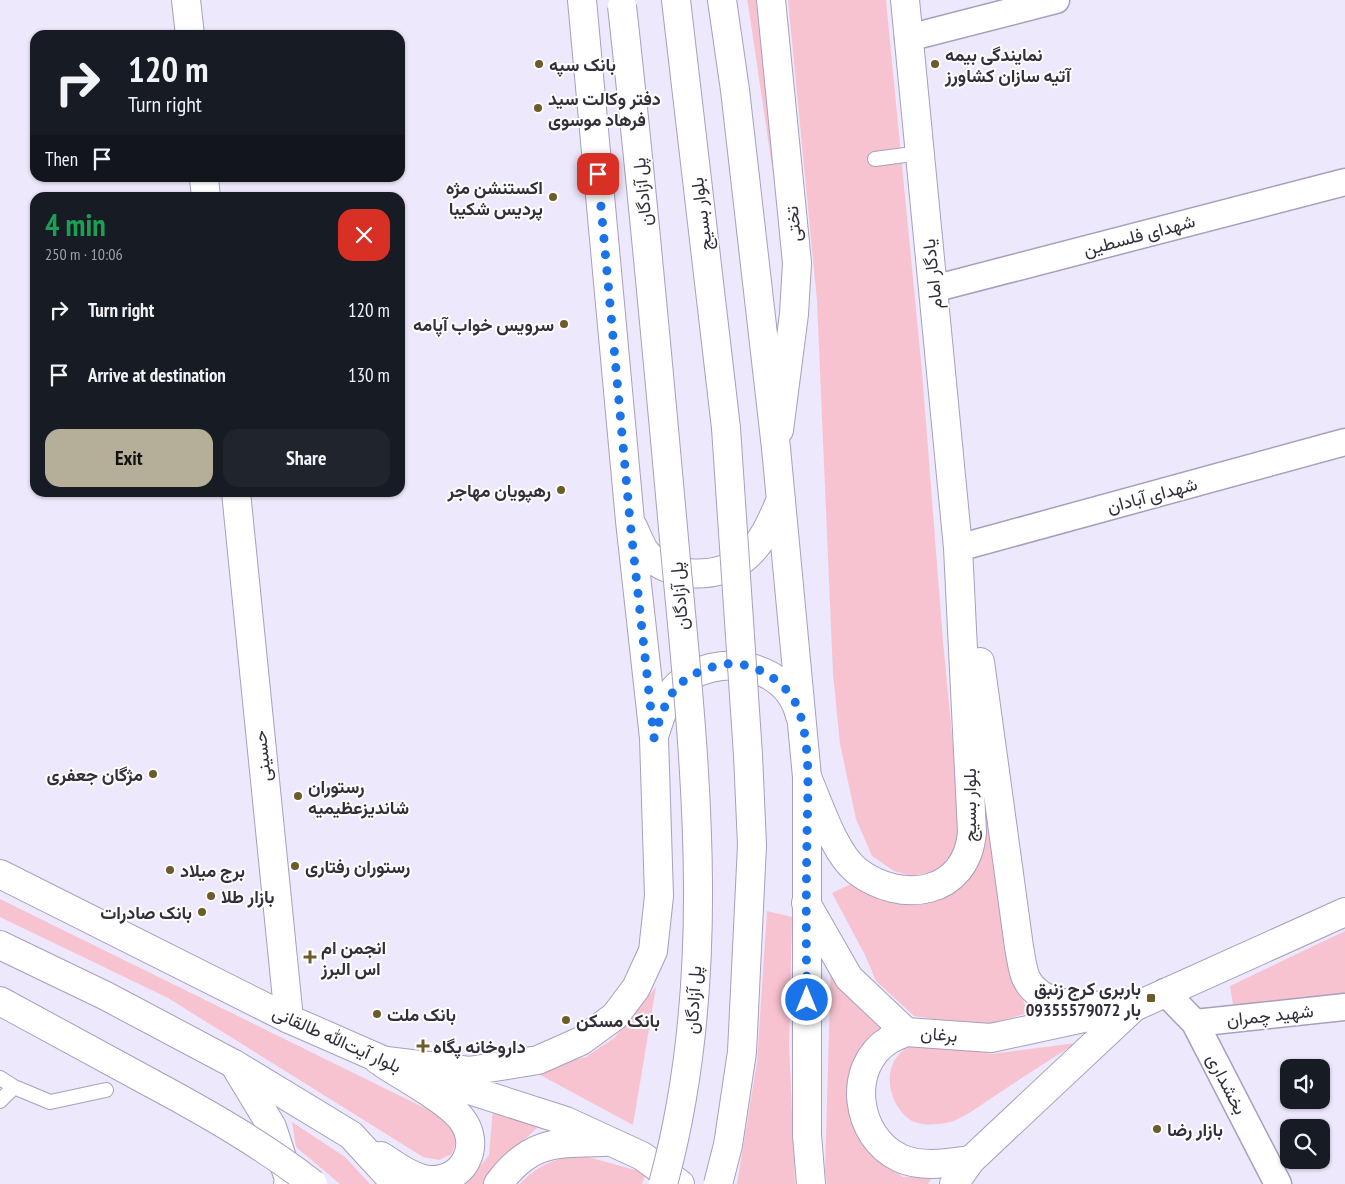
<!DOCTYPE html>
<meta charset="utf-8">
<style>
body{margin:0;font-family:"PT Sans Narrow",Vazirmatn,sans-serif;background:#20242c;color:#f1f3f6;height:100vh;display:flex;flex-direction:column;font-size:19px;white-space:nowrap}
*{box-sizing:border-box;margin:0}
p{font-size:16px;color:#9ea1a6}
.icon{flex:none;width:28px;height:28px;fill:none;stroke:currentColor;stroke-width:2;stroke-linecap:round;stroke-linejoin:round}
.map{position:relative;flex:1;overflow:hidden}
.drawer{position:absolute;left:30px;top:192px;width:375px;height:305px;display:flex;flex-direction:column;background:#171b24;border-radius:15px;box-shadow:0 1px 4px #0004}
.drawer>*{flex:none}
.banner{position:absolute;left:30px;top:30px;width:375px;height:152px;border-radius:15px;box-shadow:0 1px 4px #0004;background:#171b24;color:#f1f3f6;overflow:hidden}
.controls{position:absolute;left:1280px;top:1059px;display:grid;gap:10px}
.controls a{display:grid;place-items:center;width:50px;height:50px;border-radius:10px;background:#171b24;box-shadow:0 1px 4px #0004;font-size:25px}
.pin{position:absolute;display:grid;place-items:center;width:42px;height:42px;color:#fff;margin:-21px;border-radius:10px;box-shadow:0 2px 8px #0006}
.me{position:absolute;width:55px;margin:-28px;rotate:0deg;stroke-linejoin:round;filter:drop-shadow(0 0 4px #0008)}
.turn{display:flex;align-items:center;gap:18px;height:105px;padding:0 15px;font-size:22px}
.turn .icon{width:65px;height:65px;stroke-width:2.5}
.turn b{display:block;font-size:35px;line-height:42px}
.then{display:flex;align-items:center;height:48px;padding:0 15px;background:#0003;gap:10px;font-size:19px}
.round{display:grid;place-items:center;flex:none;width:52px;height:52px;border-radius:15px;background:#20242c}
.head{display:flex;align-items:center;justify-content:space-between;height:85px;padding:0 15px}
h1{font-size:30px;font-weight:800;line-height:38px;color:#1e9e55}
.primary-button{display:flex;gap:10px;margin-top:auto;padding:10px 15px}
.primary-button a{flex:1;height:58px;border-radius:15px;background:#b5af9a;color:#111;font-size:20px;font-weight:800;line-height:58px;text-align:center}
.primary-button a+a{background:#20242c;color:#f1f3f6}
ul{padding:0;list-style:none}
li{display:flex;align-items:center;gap:15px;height:65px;padding:0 15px}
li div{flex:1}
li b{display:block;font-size:19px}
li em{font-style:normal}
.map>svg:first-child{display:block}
.green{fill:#f8c3d1}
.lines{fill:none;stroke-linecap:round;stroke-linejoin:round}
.service-casing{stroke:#a89fbd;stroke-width:16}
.minor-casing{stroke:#a89fbd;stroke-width:29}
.tertiary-casing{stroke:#a89fbd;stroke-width:30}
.secondary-casing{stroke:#a89fbd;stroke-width:30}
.primary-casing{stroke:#a89fbd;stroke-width:30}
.service{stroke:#fff;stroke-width:14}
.minor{stroke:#fff;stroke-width:26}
.tertiary{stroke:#fff;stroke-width:28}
.secondary{stroke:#fff;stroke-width:28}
.primary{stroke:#fff;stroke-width:28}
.primary-bridge-casing{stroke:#a89fbd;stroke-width:30;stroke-linecap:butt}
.primary-bridge{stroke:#fff;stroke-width:28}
.route{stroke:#1a73e8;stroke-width:9;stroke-dasharray:0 16.2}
.poi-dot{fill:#6b5c29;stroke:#fff;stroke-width:2}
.labels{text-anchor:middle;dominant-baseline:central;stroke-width:4;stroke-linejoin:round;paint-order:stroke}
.poi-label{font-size:18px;font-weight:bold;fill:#322e3a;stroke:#fff;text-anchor:start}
.street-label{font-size:18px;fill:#322e3a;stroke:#fff}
</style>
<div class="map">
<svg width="1345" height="1184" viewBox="0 0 1345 1184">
<rect width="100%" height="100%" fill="#ede8fb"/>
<path class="green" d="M747 0H759L783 240 748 4Z
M788 0H886L922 371 943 641 959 808 958 836 953 858 935 871 912 876 894 871 872 856 856 819 840 744 833 674 817 301Z
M972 660 1010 965 1028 1013 982 1026 914 1016 876 981 865 955 832 893 857 881 957 888C980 869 984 855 985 826Z
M0 899 439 1115 449 1123 457 1138 452 1154 439 1160 423 1157 168 998 0 917Z
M767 911 792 917 789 1043 795 1184H737L757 1062Z
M1345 931V996L1234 1010 1230 986Z
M831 960 837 986 886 1026 865 1045 872 1153 903 1177 933 1176 928 1184H827L825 1172Z
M656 987 633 1125 531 1070 586 1057 614 1038Z
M925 1041 992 1054 1076 1043C1048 1061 1020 1079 993 1097 979 1106 962 1120 946 1123 935 1125 918 1126 909 1119 888 1104 881 1066 904 1050 910 1045 918 1043 925 1041Z
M493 1109 539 1126 503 1160 483 1184H466L489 1155Z
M292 1122 345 1157 370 1184H340L296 1147Z
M581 1155 646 1173 642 1184H520C537 1165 556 1158 581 1155Z"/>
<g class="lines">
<defs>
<path id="service" d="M875 159 920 153
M0 1078 14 1087
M0 1101 14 1087 50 1102 106 1090"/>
<path id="minor" d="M908 38 1056 0
M933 289 1345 182
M958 548 1345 442
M1165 992 1195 1023 1278 1184
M1195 1023 1345 1007"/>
<path id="tertiary" d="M186 0 190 35
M771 0 797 263 794 314 779 430
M204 178 206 198
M236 492 289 1019
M980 662 1019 947C1021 957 1022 969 1026 978 1042 1011 1090 1005 1120 1006
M807 777C819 804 834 853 857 871 902 905 967 895 972 832L958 548 905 0"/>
<path id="secondary" d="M806 903 849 978 906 1032 991 1038 1134 1007 1345 912
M906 1032C901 1034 894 1037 889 1040 846 1067 855 1137 900 1158 922 1168 948 1163 971 1160
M234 1064 272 1127 289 1179 288 1184
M954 1184 971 1160 1134 1007"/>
<path id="primary" d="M676 0 726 428
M722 0 735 90 776 448 807 777V1135L811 1184
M633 527C637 535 641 547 647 554 670 579 717 579 742 560 762 545 772 521 781 499
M655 733C661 716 665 698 678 685 715 651 788 662 800 716
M0 874 289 1019 394 1065
M0 945 106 996 234 1064 351 1135 396 1184
M0 1001 151 1083
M378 1060 469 1071 538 1060 581 1041 615 1016 636 988 653 951 659 896 654 738 630 521 582 0
M435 1079 566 1121 642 1156 680 1184
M381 1156C395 1165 412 1178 429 1180 465 1182 483 1144 460 1117 445 1099 405 1078 384 1064
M498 1184C530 1141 554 1143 603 1142"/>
</defs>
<use href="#service" class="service-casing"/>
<use href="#minor" class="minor-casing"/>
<use href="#tertiary" class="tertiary-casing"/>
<use href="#secondary" class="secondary-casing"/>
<use href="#primary" class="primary-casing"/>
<use href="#service" class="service"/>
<use href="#minor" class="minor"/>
<use href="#tertiary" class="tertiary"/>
<use href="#secondary" class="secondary"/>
<use href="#primary" class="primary"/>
<defs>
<path id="primary-bridge" d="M622 6C642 184 658 361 674 539 694 754 721 973 663 1184
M151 1083C207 1113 263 1145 313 1184
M718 1184 728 1145 742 1052 752 845 748 755 726 428"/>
</defs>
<use href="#primary-bridge" class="primary-bridge-casing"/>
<use href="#primary-bridge" class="primary-bridge"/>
</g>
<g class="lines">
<path class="route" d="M598 174 630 521 654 738C666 698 673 678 716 666 749 656 789 681 799 711 812 749 807 801 807 840 806 893 806 947 807 1000"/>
</g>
<g class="poi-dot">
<circle cx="539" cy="64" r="5"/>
<circle cx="935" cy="64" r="5"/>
<circle cx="538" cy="108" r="5"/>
<circle cx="553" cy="197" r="5"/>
<circle cx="564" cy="324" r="5"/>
<circle cx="561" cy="490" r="5"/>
<circle cx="153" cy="774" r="5"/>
<circle cx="298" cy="796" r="5"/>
<circle cx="295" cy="866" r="5"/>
<circle cx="170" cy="870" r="5"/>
<circle cx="211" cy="896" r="5"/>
<circle cx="202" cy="912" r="5"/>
<path d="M307.5 949.5h5v5h5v5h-5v5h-5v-5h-5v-5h5z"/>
<rect x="1146" y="993" width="10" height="10" rx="2.5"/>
<circle cx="377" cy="1014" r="5"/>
<circle cx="566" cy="1020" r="5"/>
<path d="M420.5 1038.5h5v5h5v5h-5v5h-5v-5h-5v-5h5z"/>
<circle cx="1157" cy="1129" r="5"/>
</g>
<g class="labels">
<g class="poi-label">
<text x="945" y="54">نمایندگی بیمه<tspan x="945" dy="21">آتیه سازان کشاورز</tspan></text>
<text x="549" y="64">بانک سپه</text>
<text x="548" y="98">دفتر وکالت سید<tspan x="548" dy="21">فرهاد موسوی</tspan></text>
<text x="543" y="187" text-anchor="end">اکستنشن مژه<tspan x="543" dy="21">پردیس شکیبا</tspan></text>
<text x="554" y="324" text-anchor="end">سرویس خواب آپامه</text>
<text x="551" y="490" text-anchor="end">رهپویان مهاجر</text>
<text x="143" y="774" text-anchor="end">مژگان جعفری</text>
<text x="308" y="786">رستوران<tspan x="308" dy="21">شاندیزعظیمیه</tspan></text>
<text x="305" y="866">رستوران رفتاری</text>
<text x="180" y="870">برج میلاد</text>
<text x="221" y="896">بازار طلا</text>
<text x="192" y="912" text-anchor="end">بانک صادرات</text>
<text x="321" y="947">انجمن ام<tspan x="321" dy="21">اس البرز</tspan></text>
<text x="1141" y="988" text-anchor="end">باربری کرج زنبق<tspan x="1141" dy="21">بار 09355579072</tspan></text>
<text x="387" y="1014">بانک ملت</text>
<text x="576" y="1020">بانک مسکن</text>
<text x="433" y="1046">داروخانه پگاه</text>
<text x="1167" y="1129">بازار رضا</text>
</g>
<g class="street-label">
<text transform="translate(642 192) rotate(-96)">پل آزادگان</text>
<text transform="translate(701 214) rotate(-97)">بلوار بسیج</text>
<text transform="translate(793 224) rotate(-96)">تختی</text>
<text transform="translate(1139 235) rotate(-15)">شهدای فلسطین</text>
<text transform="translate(932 274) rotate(-96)">یادگار امام</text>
<text transform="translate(1152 495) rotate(-15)">شهدای آبادان</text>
<text transform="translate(679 596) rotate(-95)">پل آزادگان</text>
<text transform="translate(262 756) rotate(-96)">حسینی</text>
<text transform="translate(969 805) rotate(-90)">بلوار بسیج</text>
<text transform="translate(693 1000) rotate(-87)">پل آزادگان</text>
<text transform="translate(1270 1015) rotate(-6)">شهید چمران</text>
<text transform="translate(939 1034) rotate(4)">برغان</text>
<text transform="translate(337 1039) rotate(24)">بلوار آیت‌الله طالقانی</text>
<text transform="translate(1227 1084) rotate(63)">بخشداری</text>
</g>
</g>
</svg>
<div class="controls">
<a><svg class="icon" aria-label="sound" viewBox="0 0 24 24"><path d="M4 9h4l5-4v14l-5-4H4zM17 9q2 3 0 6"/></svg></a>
<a><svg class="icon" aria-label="search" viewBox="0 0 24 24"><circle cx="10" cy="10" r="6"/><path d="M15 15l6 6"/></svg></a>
</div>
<div class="pin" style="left:598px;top:174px;background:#d93025"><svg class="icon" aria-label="arrive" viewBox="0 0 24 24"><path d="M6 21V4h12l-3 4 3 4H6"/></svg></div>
<svg class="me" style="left:807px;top:1000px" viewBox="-20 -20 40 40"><circle r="17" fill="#1a73e8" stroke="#fff" stroke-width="3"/><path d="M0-11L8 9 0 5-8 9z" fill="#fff"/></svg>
<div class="banner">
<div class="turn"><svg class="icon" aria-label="right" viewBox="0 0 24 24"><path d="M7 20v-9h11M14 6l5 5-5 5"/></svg><div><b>120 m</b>Turn right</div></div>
<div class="then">Then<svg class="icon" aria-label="arrive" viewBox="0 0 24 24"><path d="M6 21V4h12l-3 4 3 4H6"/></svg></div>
</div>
<section class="drawer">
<div class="head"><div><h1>4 min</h1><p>250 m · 10:06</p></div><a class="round" style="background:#d93025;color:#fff"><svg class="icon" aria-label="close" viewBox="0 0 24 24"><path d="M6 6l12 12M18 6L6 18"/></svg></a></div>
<ul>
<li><svg class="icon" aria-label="right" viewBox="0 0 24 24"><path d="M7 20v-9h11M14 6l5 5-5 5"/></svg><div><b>Turn right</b></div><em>120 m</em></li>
<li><svg class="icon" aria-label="arrive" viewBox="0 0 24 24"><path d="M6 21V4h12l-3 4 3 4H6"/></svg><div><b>Arrive at destination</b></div><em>130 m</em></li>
</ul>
<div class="primary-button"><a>Exit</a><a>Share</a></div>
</section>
</div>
